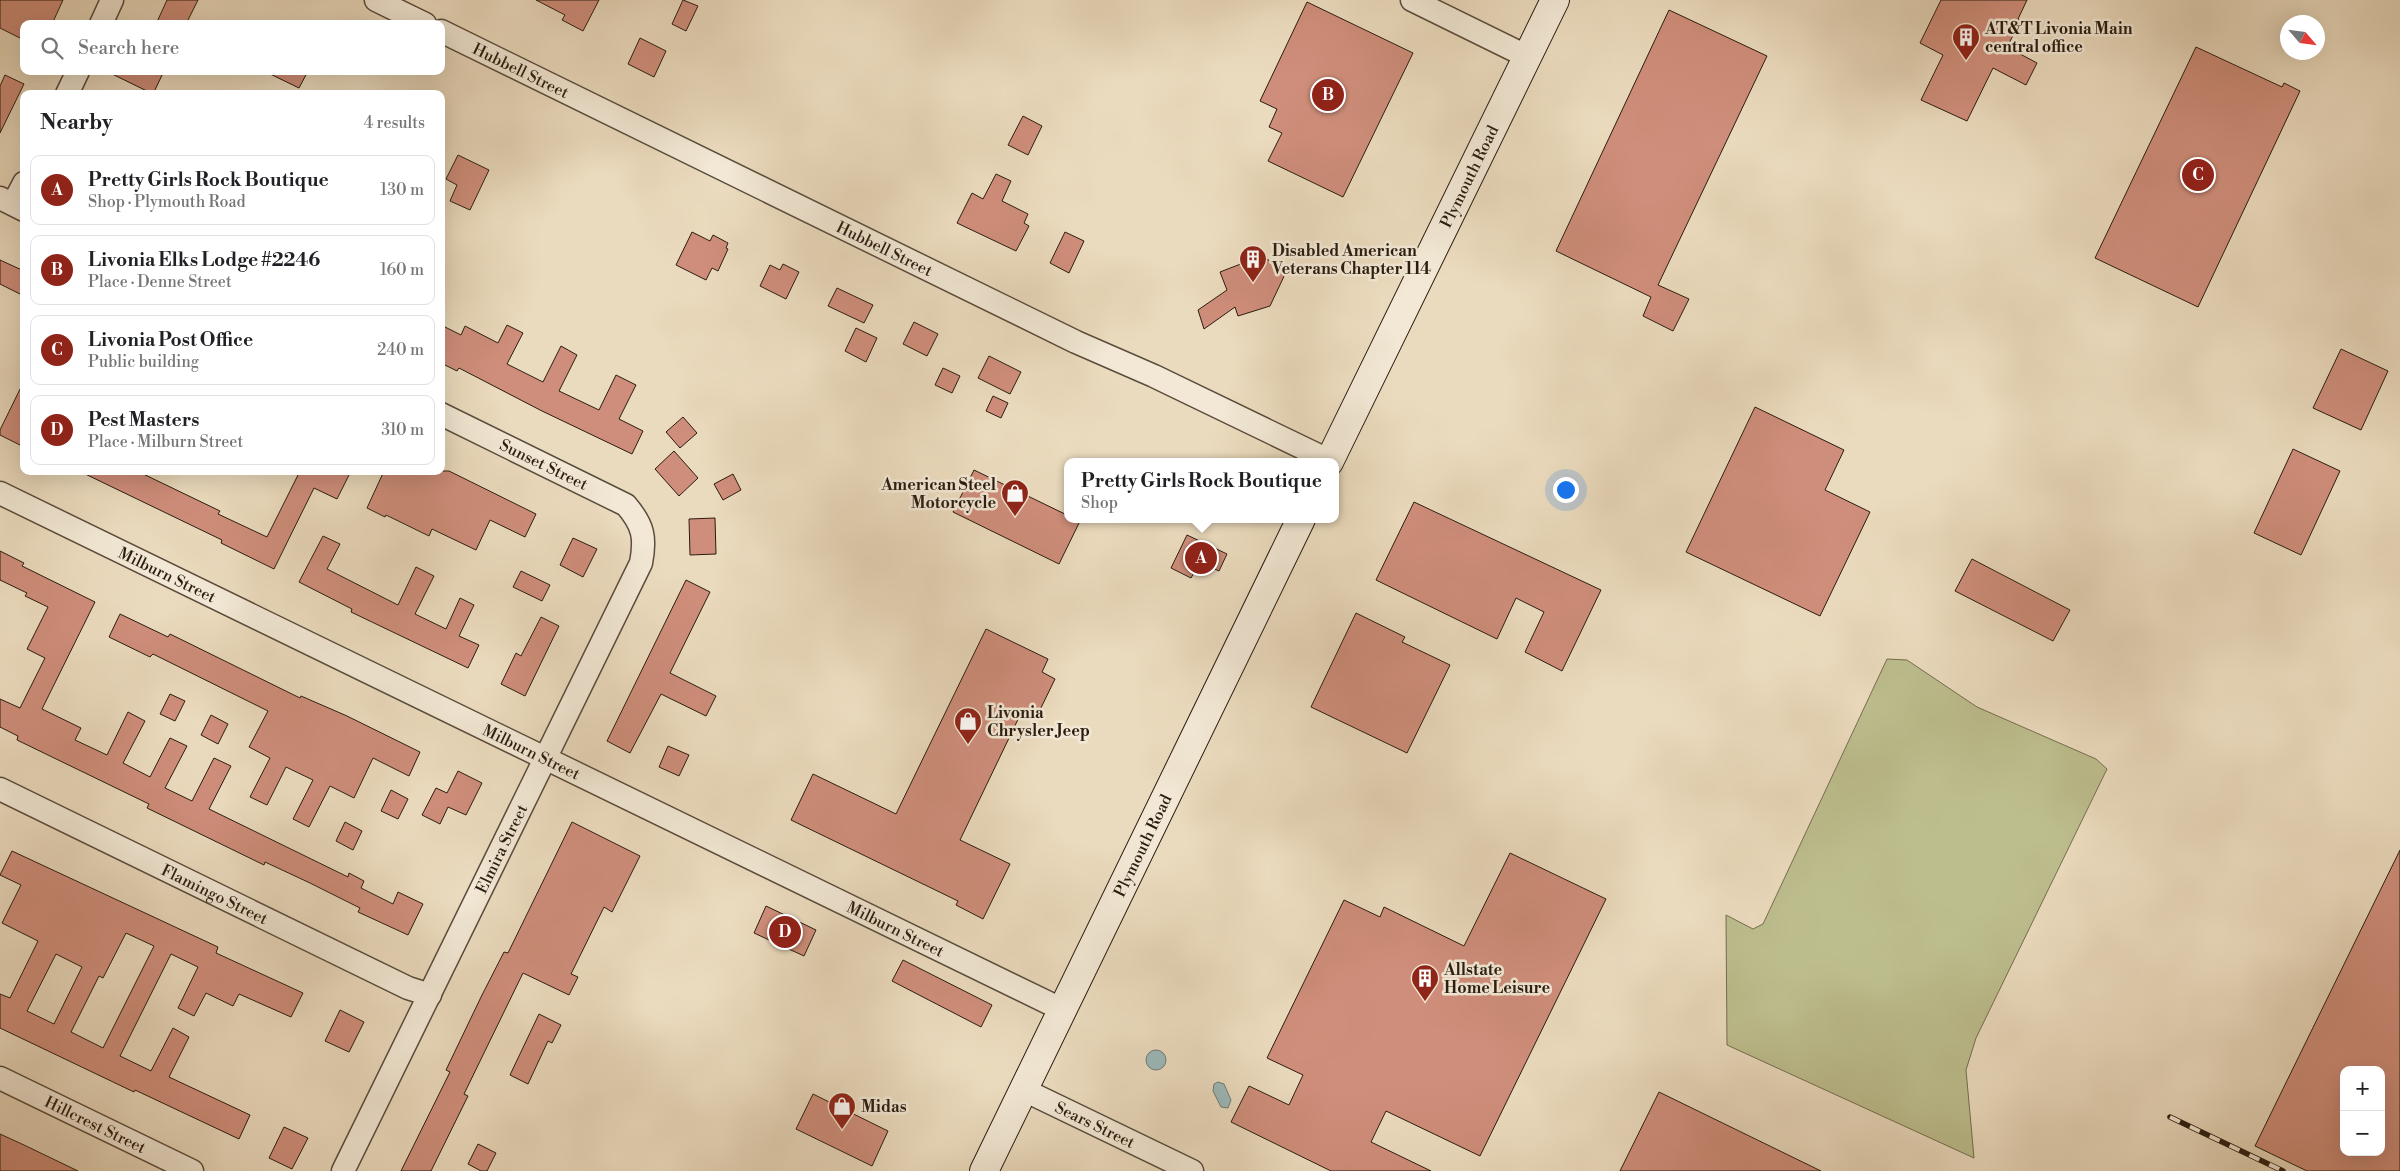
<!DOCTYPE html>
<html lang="en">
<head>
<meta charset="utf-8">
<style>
  :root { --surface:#fff; --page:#f6f6f6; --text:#202124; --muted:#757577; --line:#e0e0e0; --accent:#8f2418 }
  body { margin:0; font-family:"Libre Bodoni",serif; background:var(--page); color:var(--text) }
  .controls { position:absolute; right:15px; bottom:15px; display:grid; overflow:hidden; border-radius:10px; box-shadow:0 5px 20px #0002 }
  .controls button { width:45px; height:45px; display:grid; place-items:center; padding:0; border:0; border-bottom:1px solid var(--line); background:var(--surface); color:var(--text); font:25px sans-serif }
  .compass { position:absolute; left:2280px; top:15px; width:45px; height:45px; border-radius:50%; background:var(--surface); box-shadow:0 5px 20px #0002; rotate:118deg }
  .you { position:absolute; left:1565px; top:489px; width:18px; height:18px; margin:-12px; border:4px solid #fff; border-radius:50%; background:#1a73e8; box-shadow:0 0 0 8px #1a73e833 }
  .badge { display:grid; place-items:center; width:32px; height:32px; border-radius:50%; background:var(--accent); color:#fff; font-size:16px; font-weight:700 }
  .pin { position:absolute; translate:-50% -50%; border:2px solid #fff; box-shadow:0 1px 5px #0006 }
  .popup { position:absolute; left:1064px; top:458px; width:275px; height:65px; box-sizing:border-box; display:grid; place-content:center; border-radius:10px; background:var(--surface); filter:drop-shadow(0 1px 4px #0005); font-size:16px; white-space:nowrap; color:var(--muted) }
  .popup b { font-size:19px; color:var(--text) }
  .popup::after { content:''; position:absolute; left:50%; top:100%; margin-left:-10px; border:10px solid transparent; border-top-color:var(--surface) }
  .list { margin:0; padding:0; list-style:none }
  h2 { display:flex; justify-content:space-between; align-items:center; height:65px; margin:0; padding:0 20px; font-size:21px }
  h2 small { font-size:16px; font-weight:400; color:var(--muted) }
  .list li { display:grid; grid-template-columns:32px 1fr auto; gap:15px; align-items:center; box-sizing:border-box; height:70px; margin:0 10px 10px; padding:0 10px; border:1px solid var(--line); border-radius:10px }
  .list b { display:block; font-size:19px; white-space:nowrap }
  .list p { margin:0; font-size:16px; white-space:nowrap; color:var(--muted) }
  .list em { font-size:16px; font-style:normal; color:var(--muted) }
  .icon { flex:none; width:28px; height:28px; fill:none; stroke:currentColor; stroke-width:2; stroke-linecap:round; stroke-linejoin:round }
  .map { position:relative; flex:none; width:2400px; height:1171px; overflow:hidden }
  .search { position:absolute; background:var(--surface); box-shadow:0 5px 20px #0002; left:20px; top:20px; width:425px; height:55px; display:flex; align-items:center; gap:12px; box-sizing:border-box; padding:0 18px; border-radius:10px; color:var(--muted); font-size:19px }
  .panel { position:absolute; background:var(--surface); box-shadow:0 5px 20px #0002; left:20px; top:90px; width:425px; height:385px; border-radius:10px }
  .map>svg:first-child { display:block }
</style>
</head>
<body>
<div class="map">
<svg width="2400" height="1171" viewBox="0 0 2400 1171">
  <rect width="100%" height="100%" fill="#ebdbbe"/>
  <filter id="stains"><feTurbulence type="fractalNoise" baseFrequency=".004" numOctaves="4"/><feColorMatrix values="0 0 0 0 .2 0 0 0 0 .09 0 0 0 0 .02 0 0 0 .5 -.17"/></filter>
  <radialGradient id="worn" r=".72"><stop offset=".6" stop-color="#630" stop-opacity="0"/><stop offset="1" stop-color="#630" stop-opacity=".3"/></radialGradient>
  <path fill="#bdbe8e" stroke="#746d4f" d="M1887,659L1907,660L1977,707L2096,759L2107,769L1976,1038L1966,1070L1974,1158L1727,1045L1726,915L1753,929L1763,924Z"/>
  <g fill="#9cb9bb" stroke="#6e7a77">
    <circle cx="1156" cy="1060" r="10"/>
    <path d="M1218,1082L1224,1084L1231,1100L1228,1108L1221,1107L1213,1091L1214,1084Z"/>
  </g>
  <g fill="#cf8e7b" stroke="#2a1c10" fill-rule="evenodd">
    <path d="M0,0H63L52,24H24V40L0,28Z"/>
    <path d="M167,0H198L186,24H156Z"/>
    <path d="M536,0H599L583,31L562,20L565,15Z"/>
    <path d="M683,0L698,6L686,31L672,24Z"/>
    <path d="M1941,0H2027L2018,19L2021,20L2007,47L2037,63L2026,85L1993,68L1967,121L1921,100L1943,55L1920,43Z"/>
    <path d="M1307,2L1413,53L1343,197L1268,161L1282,133L1269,127L1277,109L1260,101Z"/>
    <path d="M1669,10L1767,56L1658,285L1689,299L1673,331L1643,316L1651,297L1556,251Z"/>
    <path d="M640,38L666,51L654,77L628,64Z"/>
    <path d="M2196,47L2282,87L2284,83L2300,91L2198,307L2095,258Z"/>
    <path d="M106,71H164L153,94Z"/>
    <path d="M264,71H308L299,88Z"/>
    <path d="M5,75L24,84L0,133V86Z"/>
    <path d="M1023,116L1042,126L1028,155L1008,145Z"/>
    <path d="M458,155L489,170L470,210L450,201L457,185L446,179Z"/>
    <path d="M996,174L1011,181L1002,201L1028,214L1024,223L1029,226L1016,251L957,223L972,193L983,199Z"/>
    <path d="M692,232L710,241L713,235L728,243L726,248L728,249L718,271L712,268L706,280L676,265Z"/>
    <path d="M1065,232L1084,241L1069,273L1050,263Z"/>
    <path d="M1248,249L1287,270L1270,306L1238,316L1235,307L1204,329L1198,310L1227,290L1220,272L1251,260Z"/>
    <path d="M0,260L24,271V296L0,284Z"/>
    <path d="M783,264L799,272L786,299L760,286L770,265L780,270Z"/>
    <path d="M837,288L873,305L864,323L828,306Z"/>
    <path d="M914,322L938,334L927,356L903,344Z"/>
    <path d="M441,325L461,335L465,326L498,343L507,325L523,333L507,364L543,382L561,346L577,355L559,391L599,410L616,375L636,385L619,419L643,431L632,454L542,411L459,368L457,371L441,363Z"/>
    <path d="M856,328L877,338L866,362L845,351Z"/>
    <path d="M2341,349L2388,371L2361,430L2313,408Z"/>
    <path d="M989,356L1021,372L1010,394L978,378Z"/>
    <path d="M943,368L960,376L952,393L935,385Z"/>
    <path d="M24,381V447L0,435V430Z"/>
    <path d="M993,396L1008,403L1001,418L986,411Z"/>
    <path d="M1755,407L1844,450L1825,490L1870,512L1820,616L1686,552Z"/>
    <path d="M683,417L697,433L680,448L666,432Z"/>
    <path d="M2293,449L2340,471L2301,555L2254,533Z"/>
    <path d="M674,451L698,478L679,496L655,469Z"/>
    <path d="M974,470L1067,515V519L1080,521L1059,564L953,512Z"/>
    <path d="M79,471H137L220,511L218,514L267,537L300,471H351L337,499L314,488L274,569L221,543L222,540Z"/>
    <path d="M384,471H449L536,514L525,537L490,520L476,550L432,529L429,536L386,515L385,517L367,508Z"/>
    <path d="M733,474L741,490L723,500L714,484Z"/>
    <path d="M1414,502L1601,590L1562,671L1525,652L1544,612L1516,598L1497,639L1376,580Z"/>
    <path d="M715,518L716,554L690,555L689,519Z"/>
    <path d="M1187,535L1227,554L1219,571L1200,562L1191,578L1171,568Z"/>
    <path d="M323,536L340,544L327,569L398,605L416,567L434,576L415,614L446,629L460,598L474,605L459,636L479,645L468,668L351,612L352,609L299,582Z"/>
    <path d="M573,538L597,549L583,577L560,565Z"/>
    <path d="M0,551L24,563L22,566L95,602L42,709L81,728L75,740L107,755L128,712L145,721L123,763L150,777L170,738L187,746L165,788L192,801L214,758L231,766L209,809L348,877L349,873L364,881L361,888L393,904L398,892L423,904L408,935L358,912L360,908L310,883L265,862L264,865L147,808L149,804L17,740L18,736L0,727V699L20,708L45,658L27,649L48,607L25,596L27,593L0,580Z"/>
    <path d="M1972,559L2070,610L2053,641L1955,591Z"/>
    <path d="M521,571L550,585L542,601L513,587Z"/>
    <path d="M686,580L710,592L670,673L716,696L706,716L661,694L630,753L607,741Z"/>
    <path d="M1356,613L1405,637L1402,642L1450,665L1407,753L1311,707Z"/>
    <path d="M120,614L168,637L170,634L300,698L301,696L347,716L420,752L409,776L373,758L354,798L330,786L309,827L293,819L313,780L286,767L267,805L250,797L270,758L249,747L268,711L153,654L150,657L109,637Z"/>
    <path d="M541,617L559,626L525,696L501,684L516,653L521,656Z"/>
    <path d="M986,629L1048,659L1042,672L1055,679L1037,716L1023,709L960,840L1010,864L983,919L956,905L958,901L791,820L813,774L896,814Z"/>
    <path d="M170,694L185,701L175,721L160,714Z"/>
    <path d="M211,715L228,724L218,744L201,735Z"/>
    <path d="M668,746L689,755L679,776L659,767Z"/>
    <path d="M458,771L482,783L466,815L448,807L440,824L422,815L436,788L447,793Z"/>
    <path d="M391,790L408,799L398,819L381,811Z"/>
    <path d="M345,822L362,831L353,850L336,841Z"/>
    <path d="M572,822L640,856L612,912L604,907L571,974L578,977L569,995L523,973L464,1094L468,1096L431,1171H401L450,1072L446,1070L482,995L504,952L508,953Z"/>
    <path d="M2400,850V1171H2307L2255,1146ZM2344,1070H2381V1152H2344Z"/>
    <path d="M12,851L218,947L216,953L303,993L291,1017L239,994L233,1006L206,993L194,1016L178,1008L198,967L171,954L120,1056L151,1071L173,1028L189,1037L169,1077L250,1115L239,1139L135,1090L134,1092L0,1028V994L10,998L38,941L2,923L21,885L0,875ZM126,933L154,946L103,1048L71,1032L99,976L103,978ZM56,954L82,967L54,1024L27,1011Z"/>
    <path d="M1510,853L1606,899L1480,1156L1386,1111L1371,1142L1431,1171H1331L1231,1122L1249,1086L1289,1105L1303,1075L1267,1058L1344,900L1380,917L1384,907L1464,946Z"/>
    <path d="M766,906L816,930L804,956L754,933Z"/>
    <path d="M903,960L992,1005L981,1027L892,981Z"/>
    <path d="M340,1010L364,1022L349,1052L325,1041Z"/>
    <path d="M539,1014L561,1025L552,1043L548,1041L528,1084L510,1075Z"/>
    <path d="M1659,1092L1821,1171H1620Z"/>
    <path d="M813,1094L888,1131L872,1166L796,1129Z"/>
    <path d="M284,1127L308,1138L292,1169L269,1158Z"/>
    <path d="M0,1134L24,1145L78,1171H0Z"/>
    <path d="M478,1144L496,1153L487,1171H481L468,1164Z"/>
  </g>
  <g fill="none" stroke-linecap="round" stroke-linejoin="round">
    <g stroke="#5a4c3c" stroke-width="25">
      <g id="minor">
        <path d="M376,0L425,24"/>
        <path d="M1412,0L1528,57"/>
        <path d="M101,24L112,0"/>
        <path id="s1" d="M441,31L1076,342L1154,376L1330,461"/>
        <path d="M67,94L78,71"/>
        <path d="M0,198L24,210"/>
        <path d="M13,204L24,183"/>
        <path id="s2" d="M0,493L1063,1010"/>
        <path id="s3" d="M0,789L408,988L430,995"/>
        <path id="s4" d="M0,1078L192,1171"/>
        <path id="s5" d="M1024,1090L1192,1171"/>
        <path id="s6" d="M343,1171L641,563C646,537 643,525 626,505L441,414"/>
      </g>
    </g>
    <g stroke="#2a1c10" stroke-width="30">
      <g id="secondary">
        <path id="s7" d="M1329,462L1555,0"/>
        <path id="s8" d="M984,1171L1301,519"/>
      </g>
    </g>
    <use href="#minor" stroke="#f2e8d5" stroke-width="22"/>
    <use href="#secondary" stroke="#f2e8d5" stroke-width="28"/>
    <g stroke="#2a1c10" stroke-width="5.5">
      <path id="rail" d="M2170,1117L2283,1171"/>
    </g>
    <use href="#rail" stroke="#f2e8d5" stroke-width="4" stroke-dasharray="11" stroke-linecap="butt"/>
  </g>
  <defs>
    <g id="building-pin" transform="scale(1.4375)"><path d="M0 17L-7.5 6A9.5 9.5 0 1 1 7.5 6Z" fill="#8f2418" stroke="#f2e8d5"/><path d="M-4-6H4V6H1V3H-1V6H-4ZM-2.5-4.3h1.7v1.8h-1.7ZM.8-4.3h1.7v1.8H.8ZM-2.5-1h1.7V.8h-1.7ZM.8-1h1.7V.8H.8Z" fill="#fff"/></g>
    <g id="shop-pin" transform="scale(1.4375)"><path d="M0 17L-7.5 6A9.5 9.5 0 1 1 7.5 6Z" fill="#8f2418" stroke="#f2e8d5"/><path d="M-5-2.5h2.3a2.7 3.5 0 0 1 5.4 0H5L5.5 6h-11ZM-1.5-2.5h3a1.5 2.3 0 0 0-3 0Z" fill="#fff"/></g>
  </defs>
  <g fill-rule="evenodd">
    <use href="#building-pin" x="1966" y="37"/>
    <use href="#building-pin" x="1253" y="259"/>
    <use href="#shop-pin" x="1015" y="493"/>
    <use href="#shop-pin" x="968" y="721"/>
    <use href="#building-pin" x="1425" y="978"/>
    <use href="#shop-pin" x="842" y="1106"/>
  </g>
  <g text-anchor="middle" stroke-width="5" stroke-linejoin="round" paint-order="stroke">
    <g font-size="16" font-weight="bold" fill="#2a1c10" stroke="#f2e8d5" text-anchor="start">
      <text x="1985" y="34">AT&amp;T Livonia Main<tspan x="1985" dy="18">central office</tspan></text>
      <text x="1272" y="256">Disabled American<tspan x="1272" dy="18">Veterans Chapter 114</tspan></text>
      <text x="996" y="490" text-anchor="end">American Steel<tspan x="996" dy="18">Motorcycle</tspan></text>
      <text x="987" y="718">Livonia<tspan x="987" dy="18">Chrysler Jeep</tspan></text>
      <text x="1444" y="975">Allstate<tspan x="1444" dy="18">Home Leisure</tspan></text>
      <text x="861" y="1112">Midas</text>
    </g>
    <g font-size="16" fill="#2a1c10" stroke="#f2e8d5">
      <text dy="6" stroke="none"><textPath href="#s1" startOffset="89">Hubbell Street</textPath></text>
      <text dy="6" stroke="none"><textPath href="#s7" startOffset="318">Plymouth Road</textPath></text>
      <text dy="6" stroke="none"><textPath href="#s1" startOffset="494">Hubbell Street</textPath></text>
      <text transform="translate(544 464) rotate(26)" y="6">Sunset Street</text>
      <text dy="6" stroke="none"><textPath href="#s2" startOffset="186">Milburn Street</textPath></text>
      <text dy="6" stroke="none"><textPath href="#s2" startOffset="591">Milburn Street</textPath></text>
      <text dy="6" stroke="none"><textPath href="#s8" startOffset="362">Plymouth Road</textPath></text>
      <text dy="6" stroke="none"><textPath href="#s6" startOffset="359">Elmira Street</textPath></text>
      <text dy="6" stroke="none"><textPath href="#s3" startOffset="239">Flamingo Street</textPath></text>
      <text dy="6" stroke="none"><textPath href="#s2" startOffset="996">Milburn Street</textPath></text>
      <text dy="6" stroke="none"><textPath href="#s5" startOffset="79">Sears Street</textPath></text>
      <text dy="6" stroke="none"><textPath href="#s4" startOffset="106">Hillcrest Street</textPath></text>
    </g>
  </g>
  <rect width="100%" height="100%" filter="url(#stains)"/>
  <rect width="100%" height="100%" fill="url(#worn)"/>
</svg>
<div class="controls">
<button>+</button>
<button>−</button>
</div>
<svg class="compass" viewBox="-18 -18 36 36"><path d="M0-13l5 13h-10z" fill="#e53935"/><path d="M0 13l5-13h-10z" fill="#757577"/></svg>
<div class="you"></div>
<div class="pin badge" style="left:1201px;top:558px">A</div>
<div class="popup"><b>Pretty Girls Rock Boutique</b>Shop</div>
<div class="pin badge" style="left:1328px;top:95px">B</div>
<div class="pin badge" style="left:2198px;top:175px">C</div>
<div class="pin badge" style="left:785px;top:932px">D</div>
<div class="search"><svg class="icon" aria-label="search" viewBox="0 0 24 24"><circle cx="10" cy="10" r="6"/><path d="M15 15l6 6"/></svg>Search here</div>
<section class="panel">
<h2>Nearby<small>4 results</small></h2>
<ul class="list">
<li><span class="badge">A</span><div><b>Pretty Girls Rock Boutique</b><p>Shop · Plymouth Road</p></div><em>130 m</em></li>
<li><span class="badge">B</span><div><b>Livonia Elks Lodge #2246</b><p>Place · Denne Street</p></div><em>160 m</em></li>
<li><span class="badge">C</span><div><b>Livonia Post Office</b><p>Public building</p></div><em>240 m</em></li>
<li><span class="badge">D</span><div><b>Pest Masters</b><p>Place · Milburn Street</p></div><em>310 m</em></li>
</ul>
</section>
</div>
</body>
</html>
